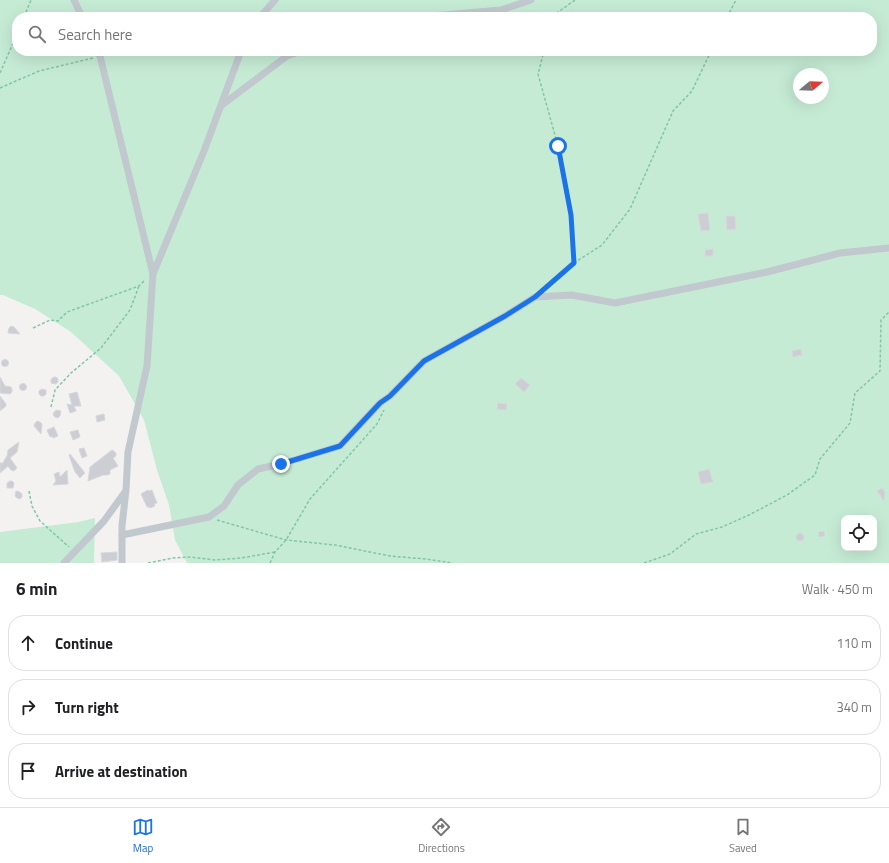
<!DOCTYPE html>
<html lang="en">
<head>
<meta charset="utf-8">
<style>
  :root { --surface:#fff; --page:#f6f6f6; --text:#202124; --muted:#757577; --line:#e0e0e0; --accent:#1a73e8 }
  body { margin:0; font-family:"Titillium Web",sans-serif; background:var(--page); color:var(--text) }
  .controls { position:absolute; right:12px; bottom:12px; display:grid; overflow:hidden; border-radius:8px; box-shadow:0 4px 16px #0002 }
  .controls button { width:36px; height:36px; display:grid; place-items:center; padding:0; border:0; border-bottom:1px solid var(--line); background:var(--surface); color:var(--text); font:20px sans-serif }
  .compass { position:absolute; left:793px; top:68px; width:36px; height:36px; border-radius:50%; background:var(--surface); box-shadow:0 4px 16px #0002; rotate:71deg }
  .stop { position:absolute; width:12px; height:12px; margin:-9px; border:3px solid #1a73e8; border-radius:50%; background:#fff }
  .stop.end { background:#1a73e8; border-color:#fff; box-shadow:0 1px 4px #0008 }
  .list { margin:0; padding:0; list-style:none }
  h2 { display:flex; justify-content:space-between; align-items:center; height:52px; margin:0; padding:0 16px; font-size:17px }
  h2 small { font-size:13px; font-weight:400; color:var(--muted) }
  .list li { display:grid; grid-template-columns:26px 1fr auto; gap:12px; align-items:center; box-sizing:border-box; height:56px; margin:0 8px 8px; padding:0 8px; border:1px solid var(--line); border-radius:16px }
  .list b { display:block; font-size:15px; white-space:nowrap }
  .list em { font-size:13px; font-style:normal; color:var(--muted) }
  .icon { flex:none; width:22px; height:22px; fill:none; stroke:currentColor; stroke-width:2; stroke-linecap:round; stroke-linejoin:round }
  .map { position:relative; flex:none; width:889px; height:563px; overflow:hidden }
  .search { position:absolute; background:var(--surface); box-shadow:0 4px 16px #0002; left:12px; right:12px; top:12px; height:44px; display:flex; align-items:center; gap:10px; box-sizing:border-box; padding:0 14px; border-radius:16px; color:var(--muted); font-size:15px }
  .sheet { height:244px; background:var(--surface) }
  nav { display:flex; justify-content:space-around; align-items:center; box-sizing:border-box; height:56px; border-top:1px solid var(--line); background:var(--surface); font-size:11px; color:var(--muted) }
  nav a { display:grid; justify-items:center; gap:2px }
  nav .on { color:var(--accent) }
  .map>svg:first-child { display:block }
</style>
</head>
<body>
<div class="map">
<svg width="889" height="563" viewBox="0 0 889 563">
  <rect width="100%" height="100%" fill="#f3f2f1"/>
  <g fill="#c6ebd5" fill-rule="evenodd">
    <path d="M0,0H889V563H187L175,540L169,505L157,470L144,420L119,376L71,332L35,309L3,295H0ZM17,17H872V51H17ZM799,74H823V98H799ZM844,518H874V548H844Z"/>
    <path d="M95,518L94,563H0V532L78,522Z"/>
  </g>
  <g fill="#ccced3" stroke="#d6d8dc">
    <path d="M708,213L710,230L701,231L698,214Z"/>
    <path d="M726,216H735L736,229L727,230Z"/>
    <path d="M713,249V256H705V250Z"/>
    <path d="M11,326L14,327L20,334L8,333L9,328Z"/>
    <path d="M801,349L802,355L793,357L792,351Z"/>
    <circle cx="5" cy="363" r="3.5"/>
    <path d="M0,377L5,386L11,387L12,389V392L10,394L0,393Z"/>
    <path d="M54,377H56L58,379V382L56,384L51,383V379Z"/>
    <path d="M521,378L530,385L524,392L515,384Z"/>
    <circle cx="23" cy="387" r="3.5"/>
    <path d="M42,389L46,390V394L44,396H41L39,394V391Z"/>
    <path d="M77,392L81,406H74L76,411L70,413L67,404L72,405L69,394Z"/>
    <path d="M0,396L6,404V406L0,411Z"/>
    <path d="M498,403L507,404L506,410L497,409Z"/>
    <path d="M56,410L61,411L60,416L58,418L55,417L53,415L54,412Z"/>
    <path d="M104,414L105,420L97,422L96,416Z"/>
    <path d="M37,421L40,422L42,424L41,434L34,426L35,423Z"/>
    <path d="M54,427L58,436L53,438L52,436L50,437L47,430Z"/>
    <path d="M78,430L80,437L73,440L70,432Z"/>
    <path d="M19,442L17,452L10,458L17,468L14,471L11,470L8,466L0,473V463H3L5,459L7,456L8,450Z"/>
    <path d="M84,448L87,456L82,458L79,449Z"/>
    <path d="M112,450L114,451L116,453V456L113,458L118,466L110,470V474L107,475H103L88,481L90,467Z"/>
    <path d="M70,454L85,473L80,478L75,472L69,455Z"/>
    <path d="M709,469L713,482L701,484L698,472Z"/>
    <path d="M67,470L68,484L53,485L56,481L54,474L59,472L60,477Z"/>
    <path d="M10,481H12L14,483L13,488H7V483Z"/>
    <path d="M882,488L885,492L884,501L877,491Z"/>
    <path d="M148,490L149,491L152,490L157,503L154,504L155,506L150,508L149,507H147L141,494Z"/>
    <path d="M16,491L20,492L22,494V497L20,499L17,498L15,496Z"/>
    <path d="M824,531L825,536L819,537L818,532Z"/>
    <circle cx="800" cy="537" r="4"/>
    <path d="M117,552V560L102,562L101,553Z"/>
  </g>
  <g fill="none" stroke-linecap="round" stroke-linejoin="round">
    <g stroke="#81c6a6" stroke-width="1.5" stroke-dasharray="3 2" stroke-linecap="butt">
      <path d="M24,17L31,0"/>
      <path d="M553,17L554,15L575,0"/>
      <path d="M727,17L736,0"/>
      <path d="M107,55L131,51"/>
      <path d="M0,73L17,34"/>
      <path d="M0,88L39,71L93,58"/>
      <path d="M574,263L602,245L630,209L673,111L692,91L711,51"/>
      <path d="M544,289L574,263L571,215L558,146L538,74L544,51"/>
      <path d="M33,328L50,320L58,321L67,312L139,286L145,280"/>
      <path d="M51,407L55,390L71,373L101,348L130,310L139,286"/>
      <path d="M29,491L32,506L40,521L69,547"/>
      <path d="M217,520L286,540L335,545L390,556L426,559L453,563"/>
      <path d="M148,563L173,558L190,557L215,560L241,558L275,552"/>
      <path d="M270,563L275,552L286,540L310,499L377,424L384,410"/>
      <path d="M644,563L670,554L696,534L722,527L749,515L787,495L815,475L820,459L850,423L855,393L880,371L881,320L889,312"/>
    </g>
    <g stroke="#c1c8ce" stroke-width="7">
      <path d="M74,0L82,17"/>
      <path d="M260,17L275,0"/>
      <path d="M420,17L501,10L531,0"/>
      <path d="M97,51L100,56L153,274L147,366L128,452L126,490L122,526V563"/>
      <path d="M222,105L287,56L301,51"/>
      <path d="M153,274L204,151L241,51"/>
      <path d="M122,535L209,517L224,506L238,485L258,469L281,464L340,446L380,403L390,396L424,361L505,316L535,297L572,295L615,303L767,272L840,253L889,248"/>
      <path d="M64,563L104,521L125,492"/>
    </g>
  </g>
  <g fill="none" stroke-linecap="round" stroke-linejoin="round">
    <path stroke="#1a73e8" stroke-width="5" d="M281,464L340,446L380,403L390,396L424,361L505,316L535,297L574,263L571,215L558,146"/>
  </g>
</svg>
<div class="controls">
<button><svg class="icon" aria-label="locate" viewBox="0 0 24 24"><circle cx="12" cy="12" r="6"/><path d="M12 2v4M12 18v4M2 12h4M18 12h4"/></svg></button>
</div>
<svg class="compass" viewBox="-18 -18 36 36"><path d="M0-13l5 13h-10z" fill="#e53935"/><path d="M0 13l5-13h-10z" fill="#757577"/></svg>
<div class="stop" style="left:558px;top:146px"></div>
<div class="stop end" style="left:281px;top:464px"></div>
<div class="search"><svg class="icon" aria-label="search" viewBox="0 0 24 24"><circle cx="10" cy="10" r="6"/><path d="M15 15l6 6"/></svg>Search here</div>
</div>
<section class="sheet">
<h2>6 min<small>Walk · 450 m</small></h2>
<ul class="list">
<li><svg class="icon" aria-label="ahead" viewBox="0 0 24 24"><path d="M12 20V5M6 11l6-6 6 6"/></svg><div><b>Continue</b></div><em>110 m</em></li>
<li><svg class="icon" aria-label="right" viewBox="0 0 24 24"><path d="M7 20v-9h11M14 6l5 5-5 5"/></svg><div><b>Turn right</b></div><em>340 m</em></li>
<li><svg class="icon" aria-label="arrive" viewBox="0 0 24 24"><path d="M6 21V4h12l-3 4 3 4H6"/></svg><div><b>Arrive at destination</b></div></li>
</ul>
</section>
<nav>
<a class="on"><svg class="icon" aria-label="map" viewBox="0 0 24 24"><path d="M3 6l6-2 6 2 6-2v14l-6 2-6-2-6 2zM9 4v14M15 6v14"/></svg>Map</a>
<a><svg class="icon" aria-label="directions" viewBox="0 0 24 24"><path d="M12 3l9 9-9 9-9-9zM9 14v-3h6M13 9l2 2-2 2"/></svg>Directions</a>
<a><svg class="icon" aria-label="saved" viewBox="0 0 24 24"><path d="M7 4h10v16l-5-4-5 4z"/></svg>Saved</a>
</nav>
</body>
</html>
